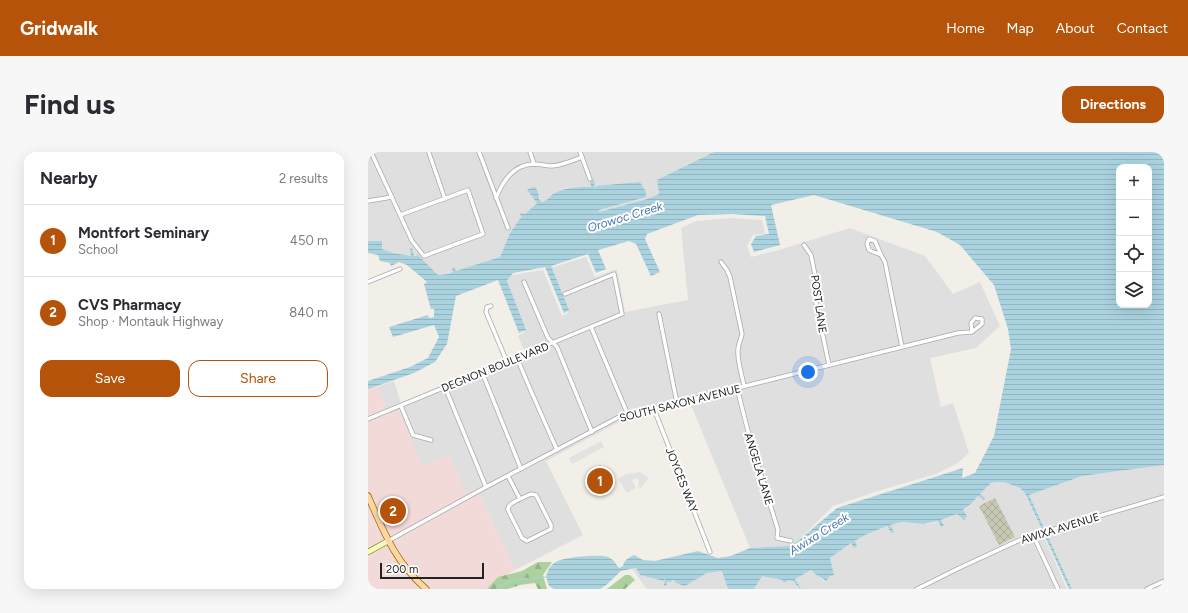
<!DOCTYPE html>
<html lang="en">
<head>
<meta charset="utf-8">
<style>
  :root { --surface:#fff; --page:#f7f7f7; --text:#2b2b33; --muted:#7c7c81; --line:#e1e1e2; --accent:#b45309 }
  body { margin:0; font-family:Figtree,sans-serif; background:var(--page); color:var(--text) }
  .controls { position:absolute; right:12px; top:12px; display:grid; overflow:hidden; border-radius:8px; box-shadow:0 4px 16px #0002 }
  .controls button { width:36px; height:36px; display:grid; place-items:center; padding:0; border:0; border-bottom:1px solid var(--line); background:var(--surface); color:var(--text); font:20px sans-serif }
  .scale { position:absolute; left:12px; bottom:10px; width:104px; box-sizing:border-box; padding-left:4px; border:2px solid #222; border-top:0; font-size:11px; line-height:14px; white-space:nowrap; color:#222; -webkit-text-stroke:3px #fff; paint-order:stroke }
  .you { position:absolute; left:440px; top:220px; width:14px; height:14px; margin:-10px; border:3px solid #fff; border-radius:50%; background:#1a73e8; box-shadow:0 0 0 6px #1a73e833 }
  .badge { display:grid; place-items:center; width:26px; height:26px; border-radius:50%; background:var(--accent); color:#fff; font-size:13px; font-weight:700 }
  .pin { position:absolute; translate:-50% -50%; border:2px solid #fff; box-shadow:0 1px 4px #0006 }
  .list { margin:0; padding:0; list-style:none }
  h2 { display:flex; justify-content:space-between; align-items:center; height:52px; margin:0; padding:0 16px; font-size:17px }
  h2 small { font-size:13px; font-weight:400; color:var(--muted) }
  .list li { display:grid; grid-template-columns:26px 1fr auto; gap:12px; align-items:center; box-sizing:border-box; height:72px; padding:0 16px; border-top:1px solid var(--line) }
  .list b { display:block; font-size:15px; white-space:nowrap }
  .list p { margin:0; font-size:13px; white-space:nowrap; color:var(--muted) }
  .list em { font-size:13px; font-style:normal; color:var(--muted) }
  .actions { display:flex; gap:8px; padding:12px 16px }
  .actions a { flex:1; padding:9px 0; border:1px solid var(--accent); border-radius:12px; text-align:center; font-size:14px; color:var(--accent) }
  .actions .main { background:var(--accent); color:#fff }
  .icon { flex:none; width:22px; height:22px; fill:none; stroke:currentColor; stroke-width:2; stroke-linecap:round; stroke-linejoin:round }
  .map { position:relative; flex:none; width:796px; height:437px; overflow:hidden; border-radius:12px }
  header { display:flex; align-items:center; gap:24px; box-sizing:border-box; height:56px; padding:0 20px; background:var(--accent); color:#fff }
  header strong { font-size:19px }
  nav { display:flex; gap:22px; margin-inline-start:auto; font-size:14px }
  .intro { display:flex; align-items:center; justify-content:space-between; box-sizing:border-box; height:96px; padding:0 24px }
  h1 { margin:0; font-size:28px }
  .button { padding:10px 18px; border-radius:12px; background:var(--accent); color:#fff; font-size:14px; font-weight:700 }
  main { display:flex; gap:24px; padding:0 24px }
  aside { flex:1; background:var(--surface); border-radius:12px; box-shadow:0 4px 16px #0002 }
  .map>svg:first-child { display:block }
</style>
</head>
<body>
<header>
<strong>Gridwalk</strong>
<nav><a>Home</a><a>Map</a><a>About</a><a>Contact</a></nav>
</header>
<div class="intro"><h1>Find us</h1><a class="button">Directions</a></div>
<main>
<aside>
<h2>Nearby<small>2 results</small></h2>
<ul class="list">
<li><span class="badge">1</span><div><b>Montfort Seminary</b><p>School</p></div><em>450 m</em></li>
<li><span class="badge">2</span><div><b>CVS Pharmacy</b><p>Shop · Montauk Highway</p></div><em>840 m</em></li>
</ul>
<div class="actions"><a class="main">Save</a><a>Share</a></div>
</aside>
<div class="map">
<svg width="796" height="437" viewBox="0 0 796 437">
  <defs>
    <pattern id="construction-cross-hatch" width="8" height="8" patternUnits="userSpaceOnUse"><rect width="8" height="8" fill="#c7c7b4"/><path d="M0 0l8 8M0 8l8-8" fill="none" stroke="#abab9a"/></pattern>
    <pattern id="forest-firs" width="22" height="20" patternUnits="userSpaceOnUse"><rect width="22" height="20" fill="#add19e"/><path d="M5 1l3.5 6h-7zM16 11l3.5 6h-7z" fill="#95b388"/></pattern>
    <pattern id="water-rules" width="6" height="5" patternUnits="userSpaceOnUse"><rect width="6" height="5" fill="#aad3df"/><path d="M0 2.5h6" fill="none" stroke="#92b5bf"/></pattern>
  </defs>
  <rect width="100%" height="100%" fill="#f2efe9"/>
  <g fill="#e0dfdf">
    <path d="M0,0H346L289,28L291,42L279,47L231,60L228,35V38H227L223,29V35L198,36L185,42L177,50L172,49L171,42L163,36L160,38L169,51L157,62L153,61L155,64L142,81L132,105L88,120L86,115V120L80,122L70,123L50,103L49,105L46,104L42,96L44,104L25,101L14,97V89H0Z"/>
    <path d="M362,66L394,68L397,82L385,83L379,94L383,105L411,98L482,76L557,104L585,142L612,130L632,174L608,196L562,206L573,255L585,251L601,301L590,311L568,322L513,338L465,354L430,389L420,394L382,396L323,253L251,270L178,309L215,383L147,418L108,336L98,341L54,315L31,258L20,263L11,234L26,229L33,251L157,200L150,184L157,180L138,132L144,123L175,118L194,164L200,161L182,116L218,105L227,125L249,117L257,160L320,148L313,76L328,69Z"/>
    <path d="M796,313V437H704L661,343L714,324Z"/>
    <path d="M628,330H636L652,336L657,341L699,437H433L427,427L443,418L456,429L462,424L466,423L462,406L483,391L489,394L487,389L497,383L519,374L522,381V373L534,370L555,372L565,371L582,365L595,359L604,351L610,344L623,331Z"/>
    <path d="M268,416L272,423L296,429L293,423L298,424L299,434L300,428L307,429L317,434L339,421L355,419L360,437H279L264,417Z"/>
    <path d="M393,423L419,428L425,429L432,437H386Z"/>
  </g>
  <path fill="#f2dad9" d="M11,234L20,263L31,258L54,314L82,303L98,341L108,336L147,418L127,429L122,437H0V237Z"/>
  <path fill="url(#construction-cross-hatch)" d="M627,346L647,385L631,393L611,354Z"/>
  <g fill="url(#forest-firs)">
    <path d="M170,410H184L175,423L179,437H170L167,431L152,433L140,437H119L130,425L154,419Z"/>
    <path d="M257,423H262L267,428L257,437H239Z"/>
  </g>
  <g fill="#e2e2e2">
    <path d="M233,289L236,295L204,312L201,306Z"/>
    <path d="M272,320L281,326L273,336L270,335L271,329L269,326L264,328L268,336L259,341L250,327L258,322Z"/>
  </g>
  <path fill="url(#water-rules)" fill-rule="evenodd" d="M346,0H796V313L714,324L661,343L704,437H701L657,341L652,336L636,330H628L623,331L612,342L617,346L616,348L610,344L604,351L595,358L599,364L596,368L589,362L573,368L576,374L573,375L570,369L555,372L534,370L522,373L526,380L523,381L519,374L497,383L487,389L489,394L486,396L483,391L462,406L466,423L462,424L458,429L447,422L443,418L427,427L433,437H432L425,429L419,428V430H415V428L394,424L386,437H360L354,419L339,421L317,434L308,431L307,429L304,428L303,430H300V428L298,434L296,433L298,424L296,429L272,423L268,416L253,419L238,433L232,437H186L181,434L178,425C180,418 182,413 188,410C195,405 232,402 240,405C245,407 248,412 251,416L255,414C256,408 260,406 266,403L275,408L287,409L330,399L350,406L363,404L382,396L420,394L430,389L469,356L595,316L594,326L607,321L626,284L643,197L640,177L626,133L592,93L569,80L446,43L403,53L412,93L386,100L383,92L388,84L401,82L397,64L364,62L330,63L279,82L277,87L292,120L283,124L268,92L261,89L230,98L238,117L228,121L220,102L183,114L201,158L196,161L177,115L145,121L139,129L158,178L151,181L130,128L88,144L79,192L67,210L46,221L0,237V229L42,215L60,206L71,185L66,173L25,185L21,175L60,163L61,166L66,165V157H63L56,132L59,130L39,113L31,110L23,114L22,111L12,109L10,103L0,101V89H14V97L25,101L43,104L42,96H44L46,104H49V102L70,123L80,122L85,120L84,116L86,115L88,119L132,105L142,81L154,64L152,63L153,61L157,62L168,52L169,51L159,38L163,36L167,35C170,39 171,42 171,47L174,50C180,49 182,43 187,41C198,35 211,35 223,35L222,28H226L227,38L228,34L272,30L278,40V45L231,58V60L279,47L291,42L289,28ZM751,15H781V153H751Z"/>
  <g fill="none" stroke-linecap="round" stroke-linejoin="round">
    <path stroke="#aad3df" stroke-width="1" d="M128,437C137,426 165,426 179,425"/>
    <g stroke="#a9a9a9" stroke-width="5">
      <g id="street">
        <path d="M3,0L44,89L56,104L115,82L100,38L32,63"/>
        <path d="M111,0L140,76"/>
        <path d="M162,0L166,12"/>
        <path d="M212,0L222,27"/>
        <path d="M61,1L77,47"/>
        <path d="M128,46C135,29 145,13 165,12C172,12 178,14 184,14C195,13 204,9 214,5"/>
        <path d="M0,49L24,45"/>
        <path d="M436,93L443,103L450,138L448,151L461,213"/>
        <path d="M513,103L501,98L499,92L501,87L507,89L513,103L517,110L534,195"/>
        <path d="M353,110L359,118L362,125L374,182C373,187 370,193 370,198C369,209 374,223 376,234"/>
        <path d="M0,130L32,117"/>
        <path d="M156,130L180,186L189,195L224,280"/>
        <path d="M123,154L119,155L118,160L139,210"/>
        <path d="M291,162L309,251"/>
        <path d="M223,175L260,263"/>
        <path d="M149,206L163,239L189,298"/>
        <path d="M114,220L153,317"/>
        <path d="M77,235L118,335"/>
        <path d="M369,236L383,291L410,378L409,386L423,389"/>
        <path d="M33,254L45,283L63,288"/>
        <path d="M286,257L342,400"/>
        <path d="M0,267L254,162L246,122L197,142"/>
        <path d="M140,324L152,347C147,350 139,352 140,358L154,386L159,389L183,377V373L168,343L163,342L152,347"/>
        <path d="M665,383L690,437"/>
        <path d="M20,389L118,335L249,266L590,181L604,180L614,172V167L607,166L603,171L604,180"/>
        <path d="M549,437L589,417L656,386L796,345"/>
        <path d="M779,437L796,429"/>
      </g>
    </g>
    <g stroke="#707d05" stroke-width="6">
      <path id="secondary" d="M0,400L20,389"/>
    </g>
    <g stroke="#a06b00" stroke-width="7">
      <path id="primary" d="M0,344C16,380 27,410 58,437"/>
    </g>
    <use href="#street" stroke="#fff" stroke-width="3.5"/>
    <use href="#secondary" stroke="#f7fabf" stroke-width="5"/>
    <use href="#primary" stroke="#fcd6a4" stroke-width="5.5"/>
  </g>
  <g text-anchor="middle" stroke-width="4" stroke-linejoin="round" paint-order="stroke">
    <g font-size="11" fill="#222" stroke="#fff">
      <text transform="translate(451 152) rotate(82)" y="4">POST LANE</text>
      <text transform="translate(127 215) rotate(-22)" y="4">DEGNON BOULEVARD</text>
      <text transform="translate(312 251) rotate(-14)" y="4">SOUTH SAXON AVENUE</text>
      <text transform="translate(391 317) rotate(73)" y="4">ANGELA LANE</text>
      <text transform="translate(314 328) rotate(68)" y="4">JOYCES WAY</text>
      <text transform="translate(692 376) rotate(-17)" y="4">AWIXA AVENUE</text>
    </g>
    <g font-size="12" font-style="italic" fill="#4a7aab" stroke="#fff">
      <text transform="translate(257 65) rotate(-17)" y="4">Orowoc Creek</text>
      <text transform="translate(451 382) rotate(-32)" y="4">Awixa Creek</text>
    </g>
  </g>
</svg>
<div class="controls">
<button>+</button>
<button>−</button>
<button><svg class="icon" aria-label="locate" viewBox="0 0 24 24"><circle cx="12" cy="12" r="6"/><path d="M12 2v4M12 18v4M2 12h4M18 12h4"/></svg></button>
<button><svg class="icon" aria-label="layers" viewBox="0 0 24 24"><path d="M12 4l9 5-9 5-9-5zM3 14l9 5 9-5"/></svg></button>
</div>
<div class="scale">200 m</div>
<div class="you"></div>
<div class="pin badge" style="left:232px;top:329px">1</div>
<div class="pin badge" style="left:25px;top:359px">2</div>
</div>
</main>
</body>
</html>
